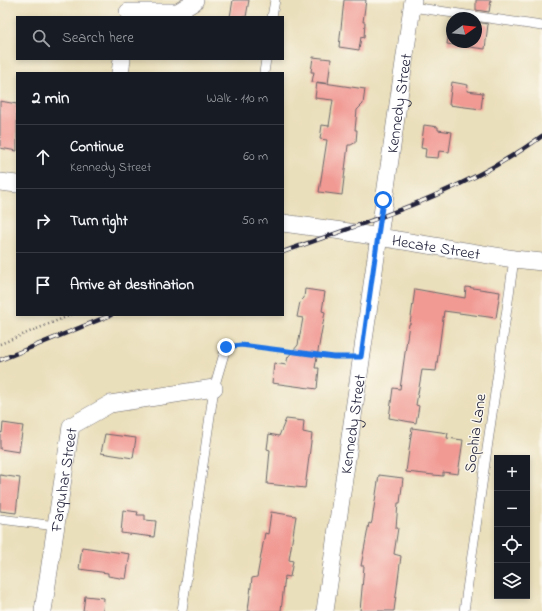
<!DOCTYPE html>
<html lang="en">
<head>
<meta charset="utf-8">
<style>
  :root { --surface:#171b24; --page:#242831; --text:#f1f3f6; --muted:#9ea1a6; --line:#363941 }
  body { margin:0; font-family:"Indie Flower",sans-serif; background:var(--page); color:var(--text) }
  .controls { position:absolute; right:12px; bottom:12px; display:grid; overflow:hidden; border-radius:0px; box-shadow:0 2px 6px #0003 }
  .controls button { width:36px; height:36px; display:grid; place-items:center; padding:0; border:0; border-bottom:1px solid var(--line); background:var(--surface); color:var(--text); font:20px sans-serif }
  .compass { position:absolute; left:446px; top:12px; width:36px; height:36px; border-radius:50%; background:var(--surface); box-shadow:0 2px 6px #0003; rotate:75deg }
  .stop { position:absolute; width:12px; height:12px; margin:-9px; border:3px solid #1a73e8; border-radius:50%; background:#fff }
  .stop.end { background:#1a73e8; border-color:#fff; box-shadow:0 1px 4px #0008 }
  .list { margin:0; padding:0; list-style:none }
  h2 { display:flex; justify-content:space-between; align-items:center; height:52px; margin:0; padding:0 16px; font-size:17px }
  h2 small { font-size:13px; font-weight:400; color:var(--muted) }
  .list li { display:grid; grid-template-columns:26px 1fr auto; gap:12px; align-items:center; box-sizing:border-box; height:64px; padding:0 16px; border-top:1px solid var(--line) }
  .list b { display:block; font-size:15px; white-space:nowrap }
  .list p { margin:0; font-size:13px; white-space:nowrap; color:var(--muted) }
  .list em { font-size:13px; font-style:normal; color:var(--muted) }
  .icon { flex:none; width:22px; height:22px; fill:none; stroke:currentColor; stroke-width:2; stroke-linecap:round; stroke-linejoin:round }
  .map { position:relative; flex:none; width:542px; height:611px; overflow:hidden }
  .search { position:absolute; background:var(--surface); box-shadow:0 2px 6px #0003; left:16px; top:16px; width:268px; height:44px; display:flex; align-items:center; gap:10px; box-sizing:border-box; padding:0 14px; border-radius:0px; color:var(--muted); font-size:15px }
  .panel { position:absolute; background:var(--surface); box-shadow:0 2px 6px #0003; left:16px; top:72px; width:268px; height:244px; border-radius:0px }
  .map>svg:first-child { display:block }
</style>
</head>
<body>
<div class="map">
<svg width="542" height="611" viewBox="0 0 542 611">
  <rect width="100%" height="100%" fill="#fbf7ec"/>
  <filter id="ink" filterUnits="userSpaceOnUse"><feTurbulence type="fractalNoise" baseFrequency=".025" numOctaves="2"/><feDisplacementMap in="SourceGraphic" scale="8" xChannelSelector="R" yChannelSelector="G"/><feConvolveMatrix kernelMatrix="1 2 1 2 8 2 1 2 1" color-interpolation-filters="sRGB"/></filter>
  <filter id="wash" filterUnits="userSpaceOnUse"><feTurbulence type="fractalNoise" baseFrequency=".012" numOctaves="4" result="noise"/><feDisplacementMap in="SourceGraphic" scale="16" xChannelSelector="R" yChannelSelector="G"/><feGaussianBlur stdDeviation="0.9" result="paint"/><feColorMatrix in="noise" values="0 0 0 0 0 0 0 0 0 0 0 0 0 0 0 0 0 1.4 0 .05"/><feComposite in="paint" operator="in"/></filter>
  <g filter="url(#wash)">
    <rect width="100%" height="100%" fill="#eadfbb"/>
    <g id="blocks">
      <g fill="#f19993">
        <path d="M233,0H249L246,17H230Z"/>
        <path d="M344,0H366L363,22H365L364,38L361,37L359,50L339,47Z"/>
        <path d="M476,0H491L489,12L476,10Z"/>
        <path d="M476,22L488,24L485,49L447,44L449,29L452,30V42H476Z"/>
        <path d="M313,57L331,59L328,84L312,82L314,72H311Z"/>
        <path d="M317,82L365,89L363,104L357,110L355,130H357L356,142L351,145H348L342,195L319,192L327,140L320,139L322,125L329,126L333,100L315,98Z"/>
        <path d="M452,82L468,85L467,91L483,93L481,109L449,105Z"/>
        <path d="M0,101L17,104V151L0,148Z"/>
        <path d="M424,125L438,127V130L452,132L449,152L439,151L438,158L425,157L426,149L421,148Z"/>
        <path d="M466,287L500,292L496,318L444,311L436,371L422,370L416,405L419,406L416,423L389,418L393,388L400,389L409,324H410L415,289L465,298Z"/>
        <path d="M305,289L325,292L322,311L325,312L315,368H319L317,389L272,383L274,363L286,365L288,357L298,345L303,318L297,317L300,302L304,298Z"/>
        <path d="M286,419L304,421L303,432L312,434L305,488L267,484L270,450L267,449L269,434L279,436Z"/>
        <path d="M3,423L23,426L19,452L0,449V432L2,433Z"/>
        <path d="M412,428L448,433L447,438L463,440L458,474L443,472V476L406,472Z"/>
        <path d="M105,434L136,438L133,458L101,453Z"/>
        <path d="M0,475L20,478L16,513L0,511Z"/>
        <path d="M379,475L403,478L400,503H398L396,528H398L394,554L401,556L394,611H360L364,566H361L369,523L371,524L372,521Z"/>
        <path d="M123,510L138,512L137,515H145V520L156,521L154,537L121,533Z"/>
        <path d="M271,512L296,516L289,560L293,561L290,577L285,576L281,611H248L252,578L257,577L265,533L268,534Z"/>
        <path d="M82,547L130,554L126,579L108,576V573L79,569Z"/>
        <path d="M85,596L104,598L103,611H83Z"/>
      </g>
    </g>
  </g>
  <g filter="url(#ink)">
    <use href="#blocks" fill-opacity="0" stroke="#686468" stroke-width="1"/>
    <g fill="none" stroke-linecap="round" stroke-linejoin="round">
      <g stroke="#686468" stroke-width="10">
        <g id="service">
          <path d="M412,7L542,26"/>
          <path d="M272,17L275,0"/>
          <path d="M264,73L266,59"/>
          <path d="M0,519L56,526"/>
          <path d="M182,611L214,388L226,347"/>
          <path d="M464,611L514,259"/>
        </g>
      </g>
      <g stroke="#686468" stroke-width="18">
        <g id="minor">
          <path d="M128,12H178L194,2L195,0"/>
          <path d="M120,73L122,59"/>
          <path d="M0,182L17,184"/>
          <path id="s1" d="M283,223L342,231L514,259L542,262"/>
          <path id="s2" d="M43,611L71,426L110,404L214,388"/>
          <path id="s3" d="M325,611L413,0"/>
        </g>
      </g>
      <g stroke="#686468" stroke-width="2.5" stroke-dasharray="1 3" stroke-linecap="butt">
        <path d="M0,344L71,315"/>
        <path d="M238,345L334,357H346"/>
      </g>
      <use href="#service" stroke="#fff" stroke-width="9"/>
      <use href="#minor" stroke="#fff" stroke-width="17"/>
      <g stroke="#22223b" stroke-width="4.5">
        <g id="rail">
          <path d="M283,252C370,221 467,191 542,136"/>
          <path d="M0,360L111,315"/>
        </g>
      </g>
      <use href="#rail" stroke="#fbf7ec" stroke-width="3" stroke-dasharray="9" stroke-linecap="butt"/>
    </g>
  </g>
  <g fill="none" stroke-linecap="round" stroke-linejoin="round" filter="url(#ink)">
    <path stroke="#1a73e8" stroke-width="5" d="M226,347L241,345L334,357H361L383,200"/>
  </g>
  <g text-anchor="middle" stroke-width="3" stroke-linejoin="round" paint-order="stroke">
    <g font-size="16" fill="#22223b" stroke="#fbf7ec">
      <text dy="6" stroke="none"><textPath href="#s3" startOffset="513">Kennedy Street</textPath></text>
      <text dy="6" stroke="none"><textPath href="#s1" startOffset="155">Hecate Street</textPath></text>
      <text dy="6" stroke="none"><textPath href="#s3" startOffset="189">Kennedy Street</textPath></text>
      <text transform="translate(474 433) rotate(-82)" y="6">Sophia Lane</text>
      <text dy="6" stroke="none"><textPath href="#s2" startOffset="133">Farquhar Street</textPath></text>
    </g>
  </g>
</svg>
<div class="controls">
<button>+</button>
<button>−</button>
<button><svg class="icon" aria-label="locate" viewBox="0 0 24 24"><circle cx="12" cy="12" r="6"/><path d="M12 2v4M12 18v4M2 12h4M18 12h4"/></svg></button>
<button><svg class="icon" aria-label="layers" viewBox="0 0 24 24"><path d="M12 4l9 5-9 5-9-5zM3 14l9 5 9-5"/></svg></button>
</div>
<svg class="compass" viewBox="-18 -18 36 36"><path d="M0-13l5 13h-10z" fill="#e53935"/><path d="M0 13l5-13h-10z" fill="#9ea1a6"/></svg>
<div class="stop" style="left:383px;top:200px"></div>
<div class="stop end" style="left:226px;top:347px"></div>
<div class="search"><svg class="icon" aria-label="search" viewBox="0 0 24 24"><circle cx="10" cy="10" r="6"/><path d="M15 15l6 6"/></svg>Search here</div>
<section class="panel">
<h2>2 min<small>Walk · 110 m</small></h2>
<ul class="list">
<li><svg class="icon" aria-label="ahead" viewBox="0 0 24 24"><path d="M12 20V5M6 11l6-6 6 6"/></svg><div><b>Continue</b><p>Kennedy Street</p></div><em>60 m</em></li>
<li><svg class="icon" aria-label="right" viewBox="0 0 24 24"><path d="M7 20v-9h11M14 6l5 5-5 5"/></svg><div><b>Turn right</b></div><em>50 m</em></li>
<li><svg class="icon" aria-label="arrive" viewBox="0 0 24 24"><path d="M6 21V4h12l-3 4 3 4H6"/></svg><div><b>Arrive at destination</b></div></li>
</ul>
</section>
</div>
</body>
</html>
